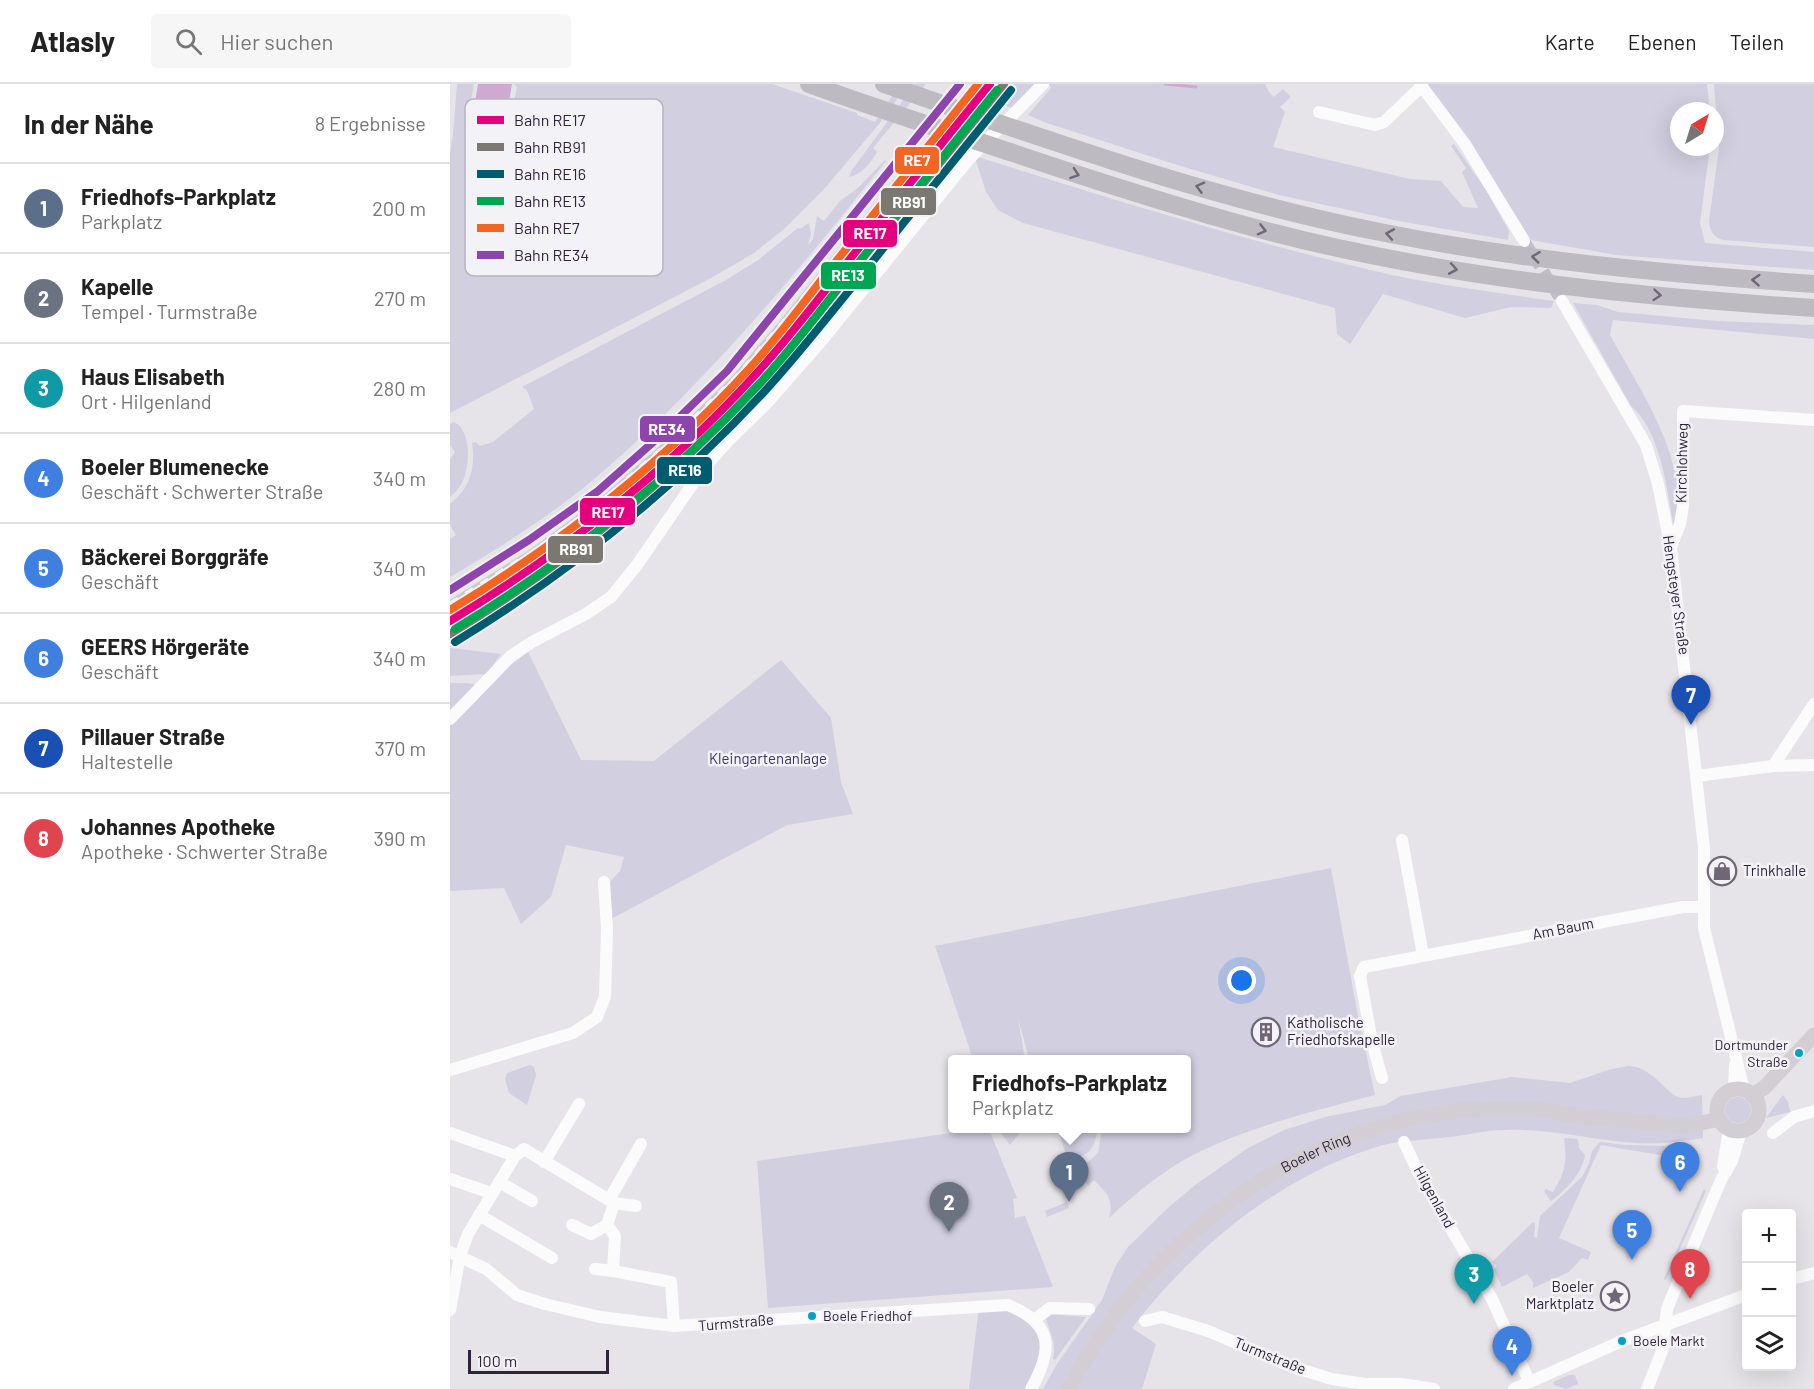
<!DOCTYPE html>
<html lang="de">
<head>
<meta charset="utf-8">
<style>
  :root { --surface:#fff; --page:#f6f6f6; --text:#222; --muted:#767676; --line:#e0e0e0; --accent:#6f6776 }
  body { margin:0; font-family:Barlow,sans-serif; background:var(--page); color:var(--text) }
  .controls { position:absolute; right:18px; bottom:18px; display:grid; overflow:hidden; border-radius:6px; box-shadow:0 6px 24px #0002 }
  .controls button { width:54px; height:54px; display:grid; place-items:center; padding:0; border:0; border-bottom:2px solid var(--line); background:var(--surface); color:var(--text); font:30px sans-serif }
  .compass { position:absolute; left:1220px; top:18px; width:54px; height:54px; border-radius:50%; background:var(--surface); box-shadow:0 6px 24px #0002; rotate:38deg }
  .scale { position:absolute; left:18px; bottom:15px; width:141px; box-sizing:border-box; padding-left:6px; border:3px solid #2f2439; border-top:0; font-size:16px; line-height:21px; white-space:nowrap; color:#2f2439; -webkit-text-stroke:4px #f3f2f7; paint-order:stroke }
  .you { position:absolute; left:792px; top:897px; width:21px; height:21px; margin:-15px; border:4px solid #fff; border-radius:50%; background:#1a73e8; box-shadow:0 0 0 9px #1a73e833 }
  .badge { display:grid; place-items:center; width:39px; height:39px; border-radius:50%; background:var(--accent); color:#fff; font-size:20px; font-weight:700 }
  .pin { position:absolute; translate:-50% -50px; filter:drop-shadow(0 2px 3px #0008) }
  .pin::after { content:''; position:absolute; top:32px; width:21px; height:18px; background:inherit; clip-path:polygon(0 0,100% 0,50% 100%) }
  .popup { position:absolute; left:498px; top:971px; width:243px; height:78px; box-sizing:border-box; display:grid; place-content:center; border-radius:6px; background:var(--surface); filter:drop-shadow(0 2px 4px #0005); font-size:20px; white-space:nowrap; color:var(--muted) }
  .popup b { font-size:22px; color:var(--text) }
  .popup::after { content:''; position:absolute; left:50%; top:100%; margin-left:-12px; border:12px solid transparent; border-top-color:var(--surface) }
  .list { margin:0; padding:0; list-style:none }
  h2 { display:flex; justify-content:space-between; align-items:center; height:78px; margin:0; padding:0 24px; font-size:26px }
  h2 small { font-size:20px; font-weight:400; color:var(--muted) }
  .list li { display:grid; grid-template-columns:39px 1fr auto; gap:18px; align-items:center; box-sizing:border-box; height:90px; padding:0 24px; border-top:2px solid var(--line) }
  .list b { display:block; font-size:22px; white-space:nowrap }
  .list p { margin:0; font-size:20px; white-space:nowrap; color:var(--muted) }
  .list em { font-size:20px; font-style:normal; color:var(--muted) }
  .icon { flex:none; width:33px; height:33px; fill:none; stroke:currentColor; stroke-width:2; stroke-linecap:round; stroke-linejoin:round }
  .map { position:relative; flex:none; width:1364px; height:1305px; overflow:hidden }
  header { display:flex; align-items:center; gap:36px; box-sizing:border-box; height:84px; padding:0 30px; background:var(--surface); border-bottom:2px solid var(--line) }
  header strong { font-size:28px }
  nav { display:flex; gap:33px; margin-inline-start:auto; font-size:21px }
  .search { width:420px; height:54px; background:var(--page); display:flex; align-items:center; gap:15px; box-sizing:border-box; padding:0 21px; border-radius:6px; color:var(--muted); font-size:22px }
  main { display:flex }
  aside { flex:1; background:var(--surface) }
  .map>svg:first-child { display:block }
</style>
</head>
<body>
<header>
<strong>Atlasly</strong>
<div class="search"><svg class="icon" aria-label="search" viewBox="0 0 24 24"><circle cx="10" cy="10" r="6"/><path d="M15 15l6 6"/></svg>Hier suchen</div>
<nav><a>Karte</a><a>Ebenen</a><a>Teilen</a></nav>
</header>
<main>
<aside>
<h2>In der Nähe<small>8 Ergebnisse</small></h2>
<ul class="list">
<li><span class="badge" style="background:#5c6f8a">1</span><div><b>Friedhofs-Parkplatz</b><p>Parkplatz</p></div><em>200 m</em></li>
<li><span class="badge" style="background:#6b7280">2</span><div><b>Kapelle</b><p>Tempel · Turmstraße</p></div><em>270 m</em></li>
<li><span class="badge" style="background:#0f9aa8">3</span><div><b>Haus Elisabeth</b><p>Ort · Hilgenland</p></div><em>280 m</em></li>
<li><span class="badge" style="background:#3f7fe0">4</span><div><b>Boeler Blumenecke</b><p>Geschäft · Schwerter Straße</p></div><em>340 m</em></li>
<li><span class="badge" style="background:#3f7fe0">5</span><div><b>Bäckerei Borggräfe</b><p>Geschäft</p></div><em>340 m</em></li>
<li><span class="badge" style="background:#3f7fe0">6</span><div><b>GEERS Hörgeräte</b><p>Geschäft</p></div><em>340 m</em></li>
<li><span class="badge" style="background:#1a4fb4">7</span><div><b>Pillauer Straße</b><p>Haltestelle</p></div><em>370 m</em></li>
<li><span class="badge" style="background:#e0444e">8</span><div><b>Johannes Apotheke</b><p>Apotheke · Schwerter Straße</p></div><em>390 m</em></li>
</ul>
</aside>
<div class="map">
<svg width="1364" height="1305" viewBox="0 0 1364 1305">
  <rect width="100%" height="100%" fill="#e6e4e8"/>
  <g fill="#d1cfe0">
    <path d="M7,0H24L15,52L17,54L53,60L56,58L67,3L64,0H322L407,29V31L425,38L450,0H458L429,40L375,104L334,145L304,169L261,194L0,329V70L3,51Z"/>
    <path d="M465,0H476L423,64L427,68C420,79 412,91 399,93L402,86Z"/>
    <path d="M563,0H584L562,24L549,19Z"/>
    <path d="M599,0H815L819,8L824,13L833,5L841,13L830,23L835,28L823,63L960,95L991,97L1013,123L1028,124L1012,88L1016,84L1001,62L1004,60L1036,106L1059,147L1058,156L949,137L829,111L724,80L594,38L578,31L601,4Z"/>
    <path d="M977,0H1257L1260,27H1229V63H1260L1250,139L1255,159L1364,168V186L1166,171L1081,156L1018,55Z"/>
    <path d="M1264,0H1364V163L1273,156C1263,153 1260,147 1259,137L1269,64Z"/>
    <path d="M528,73C665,116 802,159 942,191C995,202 1050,209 1104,217L1101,224L1061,223L1015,234L933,210L900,260L887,250L885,224L573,139L548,126L536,108L526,77Z"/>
    <path d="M435,76L436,77C346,190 254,302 143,396C100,432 49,464 0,493V455L6,451L0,441V420C20,405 26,383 22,359L26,358L30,362L43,358L84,325L77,306L72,303L276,196L308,176L348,144L350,145L359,139L361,150L358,161L363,155L367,132L374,137L390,117L408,104Z"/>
    <path d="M1123,219L1147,221L1168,228L1267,237L1364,241V255L1163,236L1160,251C1180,288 1218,346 1224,387L1229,388V419L1224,446C1218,409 1211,347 1181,322Z"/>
    <path d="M4,338C21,346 20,379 14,394C11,402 6,408 0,413V376L5,368L0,361V340Z"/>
    <path d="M0,564L51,570L36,590L0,592Z"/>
    <path d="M78,568L131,676L204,677L331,576L381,634L391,698L403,730L337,741L159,836L158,800L170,787L174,773L116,761L101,813L71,840L54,804L0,807V599H17L38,603L54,586Z"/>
    <path d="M881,784L907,927L925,1011C864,1027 800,1042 743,1071C712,1087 685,1110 659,1134C664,1114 657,1110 644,1096L638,1102L630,1088V1085L648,1069L652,1045L736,1044V976L579,975L568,934L575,975H523L485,862Z"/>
    <path d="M80,981L84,983L86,991L77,1021L59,1009L55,995L57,989Z"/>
    <path d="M1178,982C1205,983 1217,1013 1232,1014C1238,1014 1246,1012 1252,1011L1253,1054C1231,1057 1208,1061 1185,1059C1142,1056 1098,1044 1054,1046C1036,1046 1018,1051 1000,1053C975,1056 947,1056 923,1064C827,1095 743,1164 682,1244L706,1260L692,1305H593L607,1280L652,1216L665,1183L677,1164L719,1123L745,1101L798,1064L834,1046L875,1033L935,1021L951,1012L1062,993L1120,999L1158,986Z"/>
    <path d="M1333,1011L1338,1018L1340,1028L1316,1034Z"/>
    <circle cx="1288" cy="1026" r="13"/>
    <path d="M528,1045H539L567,1114L563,1115L565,1134L575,1132L603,1203L318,1224L307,1077Z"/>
    <path d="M548,1045H573L560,1061Z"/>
    <path d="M608,1045H648C643,1068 640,1070 618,1077Z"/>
    <path d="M1114,1054L1128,1055L1129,1064L1135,1071C1132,1090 1116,1106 1101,1117L1094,1107L1096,1105L1103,1108C1116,1087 1117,1078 1114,1054Z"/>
    <path d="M1150,1058L1176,1061L1223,1062L1222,1073L1151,1061L1109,1154L1141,1168L1138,1176L1132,1174L1119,1188L1083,1204V1198L1077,1190L1052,1203L1044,1186L1047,1182L1042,1178L1083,1138L1085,1140L1084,1153L1087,1154L1090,1132L1132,1093L1139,1079L1142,1067Z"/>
    <path d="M1254,1105L1256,1107L1216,1196L1214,1195Z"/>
    <path d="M617,1118L619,1124L597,1133L595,1127Z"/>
    <path d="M529,1223L575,1228L595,1257L581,1305H519Z"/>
    <path d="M600,1230L636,1233L605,1276L603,1275C607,1259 599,1248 596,1234Z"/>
    <path d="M1119,1291H1125L1128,1300L1116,1305L1104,1301L1103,1298Z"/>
  </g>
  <path fill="#d0a9d2" d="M28,0H62L54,48L21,43Z"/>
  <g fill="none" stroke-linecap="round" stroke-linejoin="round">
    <path stroke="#d0a9d2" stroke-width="3" d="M715,0L746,3"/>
    <path stroke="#c1bec5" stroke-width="12" stroke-dasharray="12 6" stroke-linecap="butt" d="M1074,157L1112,217"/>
    <g stroke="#fbfbfc" stroke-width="12">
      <path d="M970,0L1015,60L1074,157"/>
      <path d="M869,28L925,41L934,38L972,2"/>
      <path d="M1112,217L1196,361L1208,400L1221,465L1254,764V844L1294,1006"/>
      <path d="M1221,463L1230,440L1233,422V327L1364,336"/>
      <path d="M0,635L61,572L82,558L136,530L161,513L187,481L253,385L278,357L317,319L373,255L519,75L593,0"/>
      <path d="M1323,682L1364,620"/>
      <path d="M1247,692L1323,682L1364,681"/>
      <path d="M952,756L973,871"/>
      <path d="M0,986L123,949L147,933L155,913L157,844L154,798"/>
      <path d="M932,994L922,958L910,892L914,883L1233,823H1253"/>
      <path d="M1284,1006L1285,981"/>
      <path d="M0,1049L65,1072"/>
      <path d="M1323,1049L1344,1033L1364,1027"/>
      <path d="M954,1058L969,1090L1042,1215L1079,1297"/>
      <path d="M94,1078L129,1020"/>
      <path d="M1273,1083L1279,1045"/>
      <path d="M0,1095L41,1109"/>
      <path d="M49,1098L82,1117"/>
      <path d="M159,1116L191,1060"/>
      <path d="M164,1119L186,1122"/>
      <path d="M29,1131L102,1174"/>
      <path d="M122,1141L141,1150L157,1141"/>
      <path d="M0,1168L36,1185L67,1211L95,1220L150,1233L224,1242L558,1221C604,1240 603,1266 581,1305"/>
      <path d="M145,1185L163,1187"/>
      <path d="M1342,1195L1364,1189"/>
      <path d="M0,1226L10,1172L18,1150L65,1072L74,1065L164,1119L157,1141L165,1152L163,1187L221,1198L224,1242"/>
      <path d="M584,1236L600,1224L639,1225"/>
      <path d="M695,1237L712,1233L758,1247L843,1283L882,1295L915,1300H951L984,1305"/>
      <path d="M1064,1305L1172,1257L1296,1211"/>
      <path d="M1197,1305L1212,1267L1217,1225L1221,1215L1271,1096L1282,1077L1291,1047"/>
    </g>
    <g stroke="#d2ced4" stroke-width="15">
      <circle cx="1288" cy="1026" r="21"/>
      <path d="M1302,1011L1314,1004L1364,951"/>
      <path id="s1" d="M619,1305C689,1169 824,1061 975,1032C996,1028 1017,1025 1039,1025C1054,1025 1069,1024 1084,1025C1104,1027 1123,1032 1143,1034C1164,1036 1185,1036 1206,1039C1214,1039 1221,1042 1229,1042C1242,1042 1256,1038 1269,1035"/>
    </g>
    <g stroke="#bebac1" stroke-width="18">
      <path d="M359,0C428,25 497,47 566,70C646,97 727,123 809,145C989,193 1178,212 1364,224"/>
      <path d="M434,0C598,56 764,116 935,149C1076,177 1220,190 1364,200"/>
    </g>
    <g stroke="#c8c7c9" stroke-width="5">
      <path id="rail" d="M0,519L84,466L153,415L216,360L285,293L329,242L524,0"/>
    </g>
    <use href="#rail" stroke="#f3f2f7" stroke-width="3" stroke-dasharray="9" stroke-linecap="butt"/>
    <g stroke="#f3f2f7" stroke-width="12">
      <path id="rail-1" d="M0,537C112,469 218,387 306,290C341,252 372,210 404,170C449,113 494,56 540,0"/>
    </g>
    <g stroke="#f3f2f7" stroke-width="12">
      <path id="rail-2" d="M0,550C113,482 217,399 307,303C343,264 375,221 408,180C457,120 506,60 554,0"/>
    </g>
    <g stroke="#f3f2f7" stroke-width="12">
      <path id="rail-3" d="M5,558C118,489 224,405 314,308C350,269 382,227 416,186C464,125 513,66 561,6"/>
    </g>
    <g stroke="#f3f2f7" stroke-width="12">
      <path id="rail-4" d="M5,545C117,477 221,394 311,298C342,265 369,228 397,193C447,131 496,68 547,6"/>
    </g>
    <g stroke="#f3f2f7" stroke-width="12">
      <path id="rail-5" d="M0,526C109,460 214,378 300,284C329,252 354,218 380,185C430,123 479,61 528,0"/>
    </g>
    <g stroke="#f3f2f7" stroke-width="12">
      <path id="rail-6" d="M0,506L79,456L148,407L210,352L277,287L510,0"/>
    </g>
    <use href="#rail-1" stroke="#e5007d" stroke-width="8"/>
    <use href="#rail-2" stroke="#7b7872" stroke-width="8"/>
    <use href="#rail-3" stroke="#005c6e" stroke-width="8"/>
    <use href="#rail-4" stroke="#00a651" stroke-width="8"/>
    <use href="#rail-5" stroke="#f26522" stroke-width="8"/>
    <use href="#rail-6" stroke="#8e44ad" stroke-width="8"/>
  </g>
  <defs><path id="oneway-chevron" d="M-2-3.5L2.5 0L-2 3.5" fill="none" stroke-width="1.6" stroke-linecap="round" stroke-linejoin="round" transform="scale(1.5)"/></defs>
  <g stroke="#6f6876">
    <use href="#oneway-chevron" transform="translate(625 90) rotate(19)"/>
    <use href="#oneway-chevron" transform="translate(750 103) rotate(-165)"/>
    <use href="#oneway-chevron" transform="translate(812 146) rotate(14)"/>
    <use href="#oneway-chevron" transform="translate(940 150) rotate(-170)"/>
    <use href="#oneway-chevron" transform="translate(1086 173) rotate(-173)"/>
    <use href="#oneway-chevron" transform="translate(1003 185) rotate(10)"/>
    <use href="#oneway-chevron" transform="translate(1306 196) rotate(-176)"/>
    <use href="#oneway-chevron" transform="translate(1207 211) rotate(5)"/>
  </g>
  <defs>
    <g id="shop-ring" transform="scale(1.5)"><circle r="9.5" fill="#f3f2f7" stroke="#6f6776" stroke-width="1.5"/><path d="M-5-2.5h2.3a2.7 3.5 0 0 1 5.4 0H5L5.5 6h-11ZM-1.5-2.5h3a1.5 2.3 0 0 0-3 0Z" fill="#6f6776"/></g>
    <g id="building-ring" transform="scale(1.5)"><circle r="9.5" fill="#f3f2f7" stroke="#6f6776" stroke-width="1.5"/><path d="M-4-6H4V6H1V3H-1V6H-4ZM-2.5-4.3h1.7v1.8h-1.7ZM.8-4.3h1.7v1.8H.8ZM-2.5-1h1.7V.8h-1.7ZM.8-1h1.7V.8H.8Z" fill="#6f6776"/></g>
    <g id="sight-ring" transform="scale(1.5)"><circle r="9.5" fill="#f3f2f7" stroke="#6f6776" stroke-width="1.5"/><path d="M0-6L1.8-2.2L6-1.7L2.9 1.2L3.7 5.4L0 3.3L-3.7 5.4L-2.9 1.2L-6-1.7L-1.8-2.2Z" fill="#6f6776"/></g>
  </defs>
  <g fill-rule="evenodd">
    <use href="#shop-ring" x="1272" y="787"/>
    <use href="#building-ring" x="816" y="948"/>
    <use href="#sight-ring" x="1165" y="1212"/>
  </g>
  <g fill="#02a2c7" stroke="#f3f2f7" stroke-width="2">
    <circle cx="1349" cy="969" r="5"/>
    <circle cx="362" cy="1232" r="5"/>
    <circle cx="1172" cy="1257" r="5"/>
  </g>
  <g text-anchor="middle" stroke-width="5" stroke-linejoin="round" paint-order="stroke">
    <g font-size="14" fill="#2f2439" stroke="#f3f2f7" text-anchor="start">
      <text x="1338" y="966" text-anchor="end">Dortmunder<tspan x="1338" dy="17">Straße</tspan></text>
      <text x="373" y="1237">Boele Friedhof</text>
      <text x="1183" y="1262">Boele Markt</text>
    </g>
    <g font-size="15" fill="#2f2439" stroke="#f3f2f7">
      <text transform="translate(1232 379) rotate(-89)" y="5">Kirchlohweg</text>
      <text transform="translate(1226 511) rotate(82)" y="5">Hengsteyer Straße</text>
      <text transform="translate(1113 845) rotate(-11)" y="5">Am Baum</text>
      <text dy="5" stroke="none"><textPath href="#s1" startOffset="348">Boeler Ring</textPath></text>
      <text transform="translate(984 1113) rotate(61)" y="5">Hilgenland</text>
      <text transform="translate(286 1239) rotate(-5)" y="5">Turmstraße</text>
      <text transform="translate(820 1272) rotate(22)" y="5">Turmstraße</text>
    </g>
    <g font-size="15" fill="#3d336b" stroke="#f3f2f7">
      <text x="318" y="680">Kleingartenanlage</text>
    </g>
    <g font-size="15" fill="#2f2439" stroke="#f3f2f7" text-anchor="start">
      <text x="1293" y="792">Trinkhalle</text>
      <text x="837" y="944">Katholische<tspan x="837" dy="17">Friedhofskapelle</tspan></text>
      <text x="1144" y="1208" text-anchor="end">Boeler<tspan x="1144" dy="17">Marktplatz</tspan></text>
    </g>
  </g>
  <rect x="15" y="15" width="198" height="177" rx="9" fill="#f3f2f7" stroke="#b8b4be" stroke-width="1.5"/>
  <rect x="27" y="32" width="27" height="8" fill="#e5007d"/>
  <rect x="27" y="59" width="27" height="8" fill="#7b7872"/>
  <rect x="27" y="86" width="27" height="8" fill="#005c6e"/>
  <rect x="27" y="113" width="27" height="8" fill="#00a651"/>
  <rect x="27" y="140" width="27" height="8" fill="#f26522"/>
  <rect x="27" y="167" width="27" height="8" fill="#8e44ad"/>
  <g font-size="16" fill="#2f2439">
    <text x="64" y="42">Bahn RE17</text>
    <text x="64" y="69">Bahn RB91</text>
    <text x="64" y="96">Bahn RE16</text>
    <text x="64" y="123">Bahn RE13</text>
    <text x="64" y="150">Bahn RE7</text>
    <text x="64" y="177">Bahn RE34</text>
  </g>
  <g stroke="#f3f2f7" stroke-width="2">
    <rect x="444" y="62" width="46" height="29" rx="6" fill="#f26522"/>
    <rect x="430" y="103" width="57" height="29" rx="6" fill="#7b7872"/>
    <rect x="392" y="135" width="56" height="29" rx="6" fill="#e5007d"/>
    <rect x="370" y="177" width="57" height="29" rx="6" fill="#00a651"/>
    <rect x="189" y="331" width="57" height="28" rx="6" fill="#8e44ad"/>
    <rect x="206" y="372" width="57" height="29" rx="6" fill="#005c6e"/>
    <rect x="129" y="413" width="57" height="29" rx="6" fill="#e5007d"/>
    <rect x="97" y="451" width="57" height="29" rx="6" fill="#7b7872"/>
  </g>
  <g font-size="16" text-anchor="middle" font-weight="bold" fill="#fff">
    <text x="467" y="82">RE7</text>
    <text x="459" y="124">RB91</text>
    <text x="420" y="155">RE17</text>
    <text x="398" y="197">RE13</text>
    <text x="217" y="351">RE34</text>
    <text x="235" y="392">RE16</text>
    <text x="158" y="434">RE17</text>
    <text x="126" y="471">RB91</text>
  </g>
</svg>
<div class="controls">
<button>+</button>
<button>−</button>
<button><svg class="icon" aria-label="layers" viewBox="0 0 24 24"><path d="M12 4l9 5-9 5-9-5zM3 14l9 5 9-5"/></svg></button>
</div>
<svg class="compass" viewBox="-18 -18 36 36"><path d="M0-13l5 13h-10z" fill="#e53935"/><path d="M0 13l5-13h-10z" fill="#767676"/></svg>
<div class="scale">100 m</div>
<div class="you"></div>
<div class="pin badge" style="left:619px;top:1118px;background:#5c6f8a">1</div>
<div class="popup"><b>Friedhofs-Parkplatz</b>Parkplatz</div>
<div class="pin badge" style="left:499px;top:1148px;background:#6b7280">2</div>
<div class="pin badge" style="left:1024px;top:1220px;background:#0f9aa8">3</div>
<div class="pin badge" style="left:1062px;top:1292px;background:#3f7fe0">4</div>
<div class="pin badge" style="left:1182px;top:1176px;background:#3f7fe0">5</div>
<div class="pin badge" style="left:1230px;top:1108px;background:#3f7fe0">6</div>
<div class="pin badge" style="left:1241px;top:641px;background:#1a4fb4">7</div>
<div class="pin badge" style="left:1240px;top:1215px;background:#e0444e">8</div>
</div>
</main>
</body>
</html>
